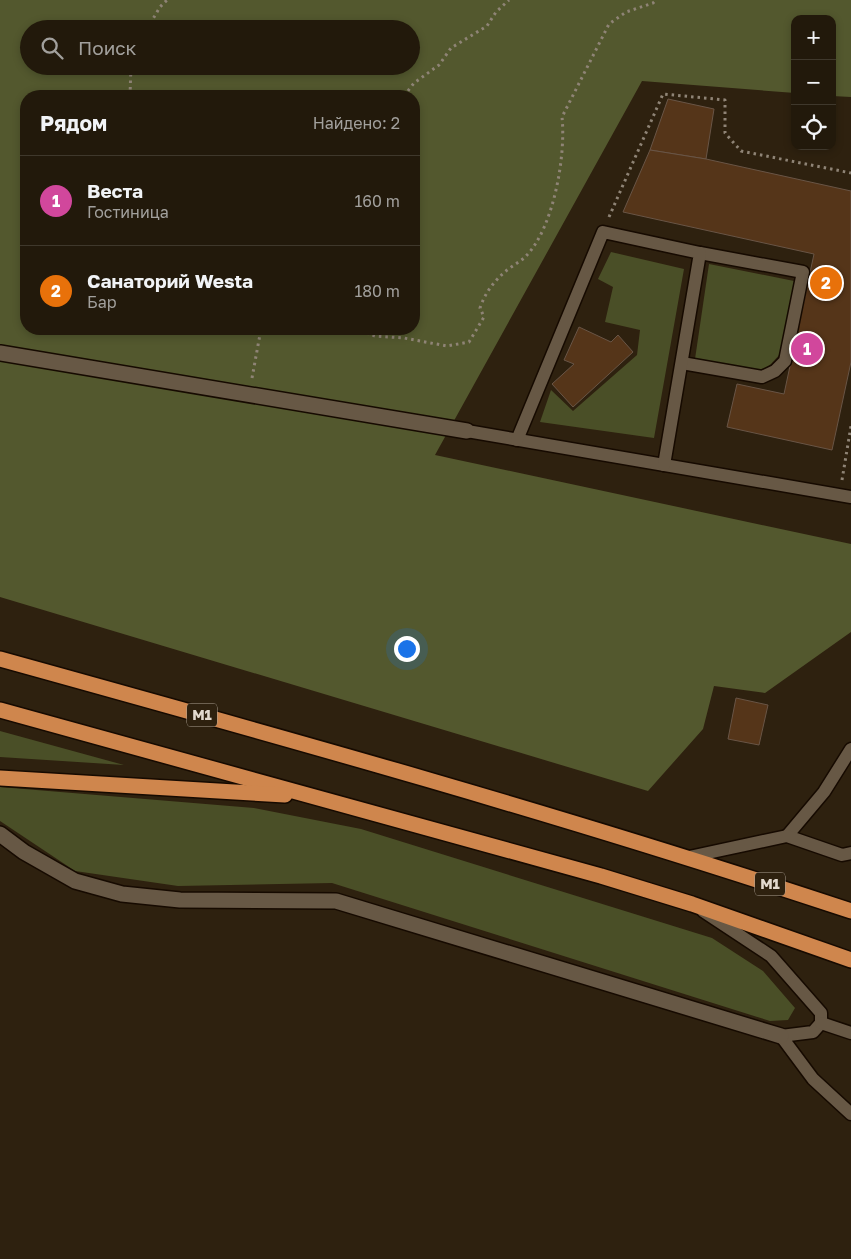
<!DOCTYPE html>
<html lang="ru">
<head>
<meta charset="utf-8">
<style>
  :root { --surface:#22190b; --page:#2a2214; --text:#f1f3f6; --muted:#a2a09d; --line:#3f382c; --accent:#d93025 }
  body { margin:0; font-family:"Golos Text",sans-serif; background:var(--page); color:var(--text) }
  .controls { position:absolute; right:15px; top:15px; display:grid; overflow:hidden; border-radius:10px; box-shadow:0 2px 8px #0003 }
  .controls button { width:45px; height:45px; display:grid; place-items:center; padding:0; border:0; border-bottom:1px solid var(--line); background:var(--surface); color:var(--text); font:25px sans-serif }
  .you { position:absolute; left:406px; top:648px; width:18px; height:18px; margin:-12px; border:4px solid #fff; border-radius:50%; background:#1a73e8; box-shadow:0 0 0 8px #1a73e833 }
  .badge { display:grid; place-items:center; width:32px; height:32px; border-radius:50%; background:var(--accent); color:#fff; font-size:16px; font-weight:700 }
  .pin { position:absolute; translate:-50% -50%; border:2px solid #fff; box-shadow:0 1px 5px #0006 }
  .list { margin:0; padding:0; list-style:none }
  h2 { display:flex; justify-content:space-between; align-items:center; height:65px; margin:0; padding:0 20px; font-size:21px }
  h2 small { font-size:16px; font-weight:400; color:var(--muted) }
  .list li { display:grid; grid-template-columns:32px 1fr auto; gap:15px; align-items:center; box-sizing:border-box; height:90px; padding:0 20px; border-top:1px solid var(--line) }
  .list b { display:block; font-size:19px; white-space:nowrap }
  .list p { margin:0; font-size:16px; white-space:nowrap; color:var(--muted) }
  .list em { font-size:16px; font-style:normal; color:var(--muted) }
  .icon { flex:none; width:28px; height:28px; fill:none; stroke:currentColor; stroke-width:2; stroke-linecap:round; stroke-linejoin:round }
  .map { position:relative; flex:none; width:851px; height:1259px; overflow:hidden }
  .search { position:absolute; background:var(--surface); box-shadow:0 2px 8px #0003; left:20px; top:20px; width:400px; height:55px; display:flex; align-items:center; gap:12px; box-sizing:border-box; padding:0 18px; border-radius:28px; color:var(--muted); font-size:19px }
  .panel { position:absolute; background:var(--surface); box-shadow:0 2px 8px #0003; left:20px; top:90px; width:400px; height:245px; border-radius:20px }
  .map>svg:first-child { display:block }
</style>
</head>
<body>
<div class="map">
<svg width="851" height="1259" viewBox="0 0 851 1259">
  <rect width="100%" height="100%" fill="#2e210f"/>
  <g fill="#4a4f27">
    <path d="M611,252L684,269L654,438L540,422L551,390L573,411L637,355L640,330L605,322L613,287L598,279Z"/>
    <path d="M709,264L794,281L782,352L771,364L761,371L695,359Z"/>
    <path d="M0,731L124,765L0,757Z"/>
    <path d="M0,787L254,808L361,829L712,938L763,971L795,1008L788,1020L770,1021L332,883L178,886L75,871L0,821Z"/>
  </g>
  <path fill="#53582e" fill-rule="evenodd" d="M0,0H851V97L832,96V19H795V93L642,81L435,455L851,544V632L765,693L714,686L703,729L648,791L0,597ZM29,29H411V66H29ZM26,96H414V329H26Z"/>
  <g fill="#553519" stroke="#695546">
    <path d="M668,99L714,109L706,159L650,150Z"/>
    <path d="M650,150L706,159L851,191V362L832,450L727,427L737,384L784,394L814,254L623,212Z"/>
    <path d="M579,327L611,342L618,335L633,352L573,407L552,384L574,364L564,360Z"/>
    <path d="M736,698L768,705L759,745L728,739Z"/>
  </g>
  <g fill="none" stroke-linecap="round" stroke-linejoin="round">
    <g stroke="#160a00" stroke-width="15">
      <g id="lane">
        <path d="M682,363L762,377L775,371L785,361L803,272L700,253"/>
        <path d="M467,431L851,497"/>
        <path d="M517,440L603,232L700,253L664,465"/>
        <path d="M787,836L824,792L851,749"/>
        <path d="M689,857L787,836L842,855L851,853"/>
        <path d="M703,911L771,956L821,1013V1023L813,1032L781,1036L813,1079L851,1114"/>
        <path d="M821,1023L851,1033"/>
      </g>
    </g>
    <g stroke="#160a00" stroke-width="18">
      <g id="street">
        <path d="M0,353L467,431"/>
        <path d="M0,834L24,852L75,881L122,894L180,900L336,901L781,1036"/>
      </g>
    </g>
    <g stroke="#160a00" stroke-width="18">
      <g id="highway">
        <path d="M0,659C285,738 570,817 851,911"/>
        <path d="M0,710L601,876L692,904L851,960"/>
        <path d="M0,778L285,795"/>
      </g>
    </g>
    <g stroke="#8f8476" stroke-width="3" stroke-dasharray="2.5 4" stroke-linecap="butt">
      <path d="M147,29L160,7L167,0"/>
      <path d="M130,96L131,66"/>
      <path d="M404,96L414,83L439,65L451,48L487,26L496,12L509,0"/>
      <path d="M609,217L663,94L725,100V133L741,151L851,173"/>
      <path d="M354,329L375,336L404,338L447,346L469,342L484,317L480,308C485,293 494,281 506,271C513,265 522,261 527,255C554,226 566,155 562,117L609,24L626,12L653,3L656,0"/>
      <path d="M252,378L261,329"/>
      <path d="M842,480L851,426"/>
    </g>
    <use href="#lane" stroke="#675845" stroke-width="12"/>
    <use href="#street" stroke="#675845" stroke-width="15"/>
    <use href="#highway" stroke="#cf864d" stroke-width="15"/>
  </g>
  <g text-anchor="middle" stroke-width="4" stroke-linejoin="round" paint-order="stroke">
    <g fill="#2e210f" stroke="#ada295" stroke-width="1">
      <rect x="187" y="703.5" width="30" height="23" rx="4"/>
      <rect x="755" y="872.5" width="30" height="23" rx="4"/>
    </g>
    <g font-size="14" font-weight="bold" fill="#e3dacf">
      <text x="202" y="720">М1</text>
      <text x="770" y="889">М1</text>
    </g>
  </g>
</svg>
<div class="controls">
<button>+</button>
<button>−</button>
<button><svg class="icon" aria-label="locate" viewBox="0 0 24 24"><circle cx="12" cy="12" r="6"/><path d="M12 2v4M12 18v4M2 12h4M18 12h4"/></svg></button>
</div>
<div class="you"></div>
<div class="pin badge" style="left:807px;top:349px;background:#d1479c">1</div>
<div class="pin badge" style="left:826px;top:283px;background:#e8710a">2</div>
<div class="search"><svg class="icon" aria-label="search" viewBox="0 0 24 24"><circle cx="10" cy="10" r="6"/><path d="M15 15l6 6"/></svg>Поиск</div>
<section class="panel">
<h2>Рядом<small>Найдено: 2</small></h2>
<ul class="list">
<li><span class="badge" style="background:#d1479c">1</span><div><b>Веста</b><p>Гостиница</p></div><em>160 m</em></li>
<li><span class="badge" style="background:#e8710a">2</span><div><b>Санаторий Westa</b><p>Бар</p></div><em>180 m</em></li>
</ul>
</section>
</div>
</body>
</html>
